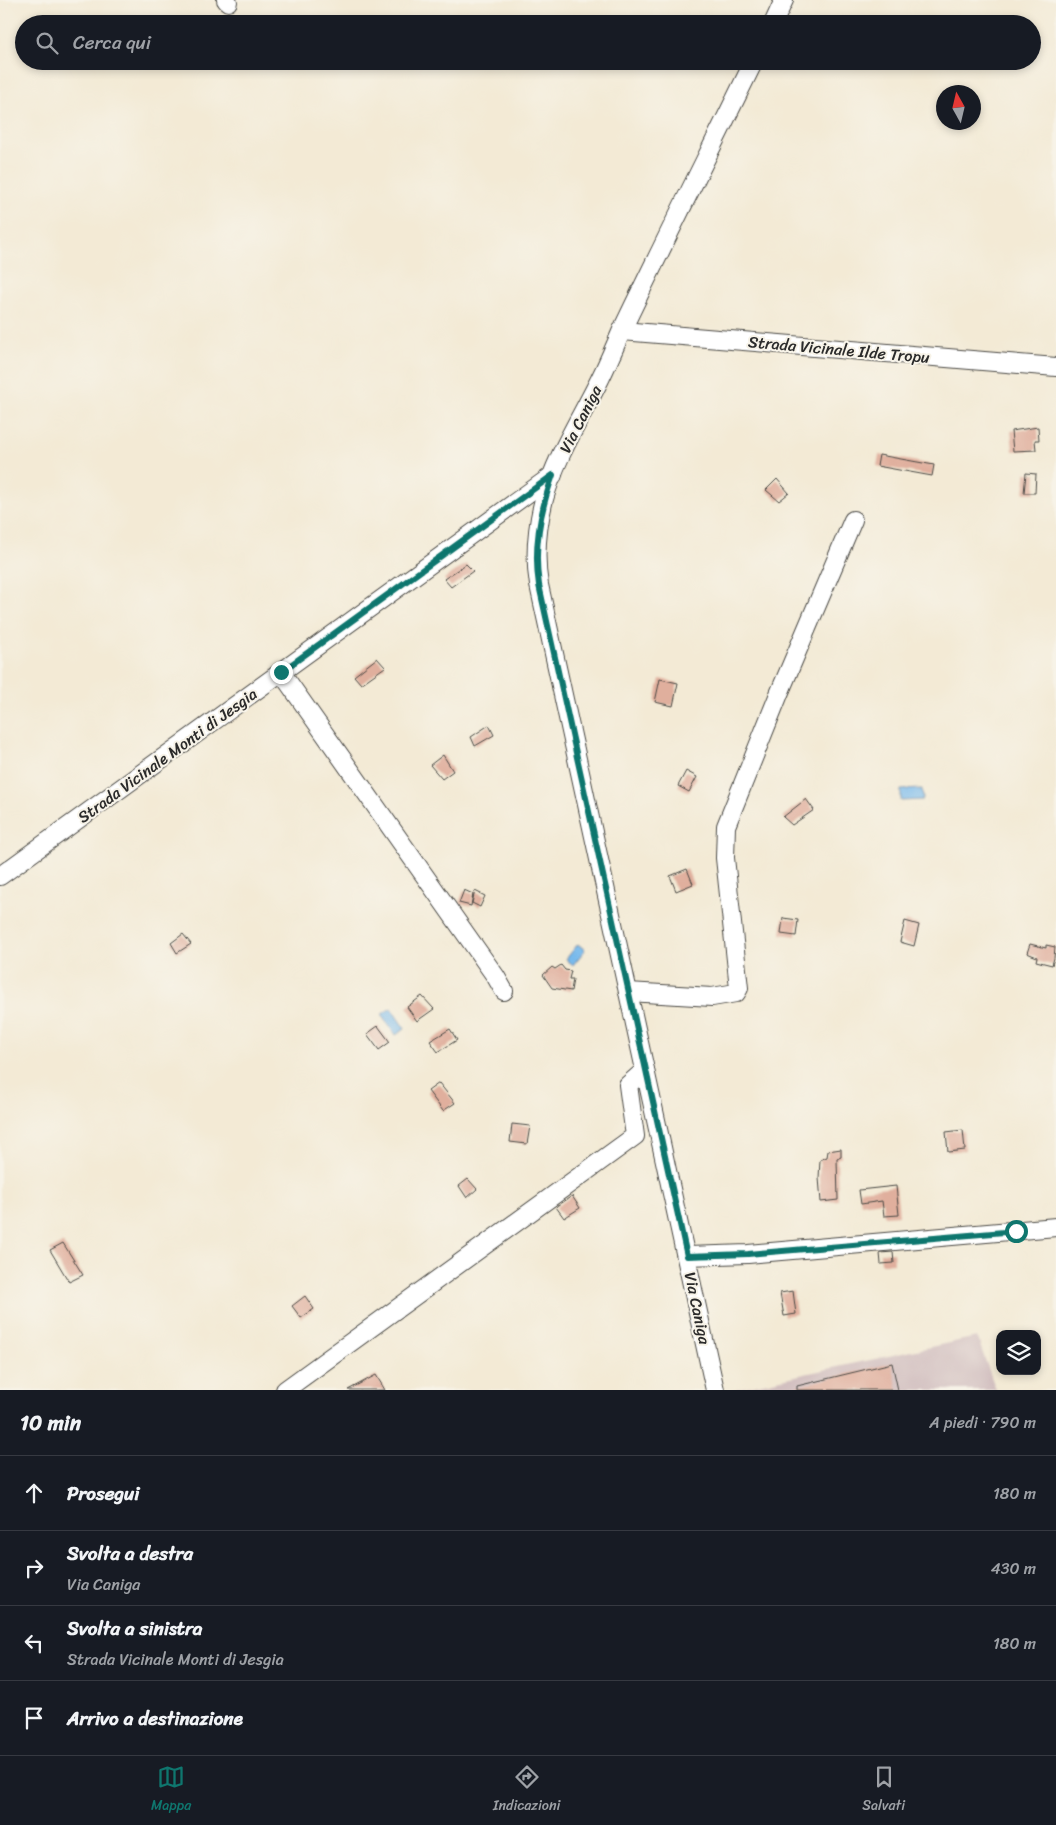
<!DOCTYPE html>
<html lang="it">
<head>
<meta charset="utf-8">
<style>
  :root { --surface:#171b24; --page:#242831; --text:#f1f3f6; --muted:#9ea1a6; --line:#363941; --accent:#0f766e }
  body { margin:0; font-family:Sriracha,sans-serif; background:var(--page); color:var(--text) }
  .controls { position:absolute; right:15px; bottom:15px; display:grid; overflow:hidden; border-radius:10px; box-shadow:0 2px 8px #0003 }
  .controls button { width:45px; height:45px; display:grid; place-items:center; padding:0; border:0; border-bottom:1px solid var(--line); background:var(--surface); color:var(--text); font:25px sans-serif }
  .compass { position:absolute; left:936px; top:85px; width:45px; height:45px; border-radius:50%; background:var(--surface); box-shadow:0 2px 8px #0003; rotate:352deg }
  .stop { position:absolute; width:15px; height:15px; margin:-11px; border:4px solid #0f766e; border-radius:50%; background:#fff }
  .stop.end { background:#0f766e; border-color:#fff; box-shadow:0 1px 5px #0008 }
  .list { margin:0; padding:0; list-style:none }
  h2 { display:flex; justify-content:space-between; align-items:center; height:65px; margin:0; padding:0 20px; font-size:21px }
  h2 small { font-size:16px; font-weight:400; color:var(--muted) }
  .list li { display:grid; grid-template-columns:32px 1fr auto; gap:15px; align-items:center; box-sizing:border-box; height:75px; padding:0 20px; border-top:1px solid var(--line) }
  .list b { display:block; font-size:19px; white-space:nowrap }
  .list p { margin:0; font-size:16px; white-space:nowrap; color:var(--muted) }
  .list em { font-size:16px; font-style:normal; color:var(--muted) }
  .icon { flex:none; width:28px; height:28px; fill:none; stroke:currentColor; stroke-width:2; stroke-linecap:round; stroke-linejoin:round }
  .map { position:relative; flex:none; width:1056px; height:1390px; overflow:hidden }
  .search { position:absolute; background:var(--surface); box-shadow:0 2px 8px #0003; left:15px; right:15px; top:15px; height:55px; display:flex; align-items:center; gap:12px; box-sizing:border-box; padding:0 18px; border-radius:28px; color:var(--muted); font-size:19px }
  .sheet { height:365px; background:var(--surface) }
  nav { display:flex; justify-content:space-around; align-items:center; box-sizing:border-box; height:70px; border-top:1px solid var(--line); background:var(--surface); font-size:14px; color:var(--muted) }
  nav a { display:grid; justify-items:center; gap:2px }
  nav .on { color:var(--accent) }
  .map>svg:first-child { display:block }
</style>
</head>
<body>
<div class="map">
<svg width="1056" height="1390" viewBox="0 0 1056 1390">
  <rect width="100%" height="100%" fill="#f7f3e8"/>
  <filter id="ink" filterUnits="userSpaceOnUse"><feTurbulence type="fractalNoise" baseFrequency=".02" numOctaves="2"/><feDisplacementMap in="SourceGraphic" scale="10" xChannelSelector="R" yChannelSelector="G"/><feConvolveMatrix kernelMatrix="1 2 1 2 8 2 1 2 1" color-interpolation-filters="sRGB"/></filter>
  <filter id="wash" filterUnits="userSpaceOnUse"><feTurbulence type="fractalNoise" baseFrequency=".0096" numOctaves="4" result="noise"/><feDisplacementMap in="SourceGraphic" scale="20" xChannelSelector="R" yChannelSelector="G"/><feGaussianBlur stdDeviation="1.12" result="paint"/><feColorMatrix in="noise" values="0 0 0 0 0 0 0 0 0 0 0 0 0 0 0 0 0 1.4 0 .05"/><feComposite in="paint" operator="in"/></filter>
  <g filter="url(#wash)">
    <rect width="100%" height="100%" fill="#f3ead5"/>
    <path fill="#d2bfc0" d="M977,1337L996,1390H731Z"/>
    <g fill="#77b9ec" stroke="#51728c">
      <path d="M922,789L923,800L901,801V790Z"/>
      <path d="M578,944L585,950L573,965L566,959Z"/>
      <path d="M391,1008L405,1029L396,1035L381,1015Z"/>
    </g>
    <g id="blocks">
      <g fill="#e0af9d">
        <path d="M1038,427L1039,440H1035L1036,450L1013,451L1011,431Z"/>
        <path d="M879,455L934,465L932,476L877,466Z"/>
        <path d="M1026,473L1036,474L1035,493H1024Z"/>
        <path d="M777,479L789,493L779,501L766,490Z"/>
        <path d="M466,564L473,571L451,587L444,579Z"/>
        <path d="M377,658L385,667L361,684L354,676Z"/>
        <path d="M660,679L678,683L673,706L655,702Z"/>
        <path d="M489,725L494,735L475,746L471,737Z"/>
        <path d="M443,755L453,771L442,779L430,765Z"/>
        <path d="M686,771L697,777L689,792L678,786Z"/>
        <path d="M806,799L814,810L792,825L783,817Z"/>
        <path d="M687,869L693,884L676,891L670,876Z"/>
        <path d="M464,890L473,894L471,906L459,903Z"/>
        <path d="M475,891L485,896L480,907L472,903Z"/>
        <path d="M783,918L798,920L796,936L781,934Z"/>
        <path d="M905,921L919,925L914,946L900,942Z"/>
        <path d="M183,934L191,944L177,953L171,943Z"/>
        <path d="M1030,944L1046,948V945L1055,947L1054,958L1052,965L1036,961L1037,957L1027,953Z"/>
        <path d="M561,965L565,970L571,971L569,979H573L571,991L552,988L543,975L552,967L555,969Z"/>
        <path d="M422,996L434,1009L417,1021L407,1007Z"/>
        <path d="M378,1026L390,1042L379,1050L367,1034Z"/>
        <path d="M450,1029L457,1040L438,1052L430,1041Z"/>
        <path d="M439,1083L455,1103L443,1111L428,1091Z"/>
        <path d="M512,1124L530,1126L527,1144L510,1142Z"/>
        <path d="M963,1130L965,1150L948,1152L946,1132Z"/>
        <path d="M841,1149V1157L837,1159L838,1200L821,1202L819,1178L820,1160L827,1157L828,1151Z"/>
        <path d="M468,1179L477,1189L467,1198L459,1186Z"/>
        <path d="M896,1186L899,1215L884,1216L882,1201L861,1204L859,1190Z"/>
        <path d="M572,1196L580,1208L564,1218L556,1207Z"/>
        <path d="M63,1243L83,1275L69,1282L50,1250Z"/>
        <path d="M893,1252L894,1263L881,1264L880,1253Z"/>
        <path d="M793,1291L796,1314L784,1316L780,1293Z"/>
        <path d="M305,1296L314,1309L301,1318L292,1306Z"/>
        <path d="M892,1363L898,1390H797V1386Z"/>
        <path d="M376,1375L385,1390H348Z"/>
      </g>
    </g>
  </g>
  <g filter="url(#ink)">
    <use href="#blocks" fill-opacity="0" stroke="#494844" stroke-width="1"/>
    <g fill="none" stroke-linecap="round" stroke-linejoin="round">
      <g stroke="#494844" stroke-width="20">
        <g id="minor">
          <path d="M226,0L228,2"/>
          <path d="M773,24L784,0"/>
          <path d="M622,331L1056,367"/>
          <path d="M281,672L496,977L504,991"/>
          <path d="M0,876L553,475"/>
          <path d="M628,992L712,997L736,993L739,988L725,858L726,826L779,694L853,520"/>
          <path d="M687,1256L748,1254L1056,1227"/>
          <path d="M285,1390L635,1136L628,1085L645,1070"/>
          <path d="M715,1390L539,585C534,556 537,527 544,499C556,456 581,418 600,379C608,363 615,346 622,330C665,240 710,151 754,61"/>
        </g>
      </g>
      <use href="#minor" stroke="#fff" stroke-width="18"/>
    </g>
  </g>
  <g fill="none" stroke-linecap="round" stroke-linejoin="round" filter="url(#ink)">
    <path stroke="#0f766e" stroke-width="6" d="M281,672L553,475C540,511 533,547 539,585L687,1256L748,1254L1016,1231"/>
  </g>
  <g text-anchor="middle" stroke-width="4" stroke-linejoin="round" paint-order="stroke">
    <g font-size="16" fill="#2b2b2b" stroke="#f7f3e8">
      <text transform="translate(839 349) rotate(5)" y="6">Strada Vicinale Ilde Tropu</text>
      <text transform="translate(580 419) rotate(-63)" y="6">Via Caniga</text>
      <text transform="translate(167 755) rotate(-36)" y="6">Strada Vicinale Monti di Jesgia</text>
      <text transform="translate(698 1308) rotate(78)" y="6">Via Caniga</text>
    </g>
  </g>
</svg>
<div class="controls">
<button><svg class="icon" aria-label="layers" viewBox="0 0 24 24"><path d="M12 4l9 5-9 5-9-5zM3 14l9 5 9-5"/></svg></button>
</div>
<svg class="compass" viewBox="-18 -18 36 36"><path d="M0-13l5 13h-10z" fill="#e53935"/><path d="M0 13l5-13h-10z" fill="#9ea1a6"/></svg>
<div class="stop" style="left:1016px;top:1231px"></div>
<div class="stop end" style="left:281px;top:672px"></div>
<div class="search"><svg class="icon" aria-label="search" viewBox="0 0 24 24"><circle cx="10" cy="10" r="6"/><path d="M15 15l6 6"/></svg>Cerca qui</div>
</div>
<section class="sheet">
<h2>10 min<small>A piedi · 790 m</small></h2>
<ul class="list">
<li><svg class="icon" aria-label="ahead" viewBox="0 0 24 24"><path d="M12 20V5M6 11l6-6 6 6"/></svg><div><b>Prosegui</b></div><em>180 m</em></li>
<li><svg class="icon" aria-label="right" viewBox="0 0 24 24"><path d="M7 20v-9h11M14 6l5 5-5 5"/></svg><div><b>Svolta a destra</b><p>Via Caniga</p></div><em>430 m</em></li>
<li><svg class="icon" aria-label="left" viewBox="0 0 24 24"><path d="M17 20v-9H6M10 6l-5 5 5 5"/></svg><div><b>Svolta a sinistra</b><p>Strada Vicinale Monti di Jesgia</p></div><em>180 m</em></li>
<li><svg class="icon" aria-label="arrive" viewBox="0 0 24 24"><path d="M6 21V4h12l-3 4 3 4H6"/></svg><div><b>Arrivo a destinazione</b></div></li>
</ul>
</section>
<nav>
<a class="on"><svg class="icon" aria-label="map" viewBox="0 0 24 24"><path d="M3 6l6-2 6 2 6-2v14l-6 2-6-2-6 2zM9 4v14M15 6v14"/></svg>Mappa</a>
<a><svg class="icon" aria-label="directions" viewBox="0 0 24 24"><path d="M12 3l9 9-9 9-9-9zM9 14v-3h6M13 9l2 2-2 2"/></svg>Indicazioni</a>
<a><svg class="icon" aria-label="saved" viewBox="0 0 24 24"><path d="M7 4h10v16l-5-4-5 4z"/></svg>Salvati</a>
</nav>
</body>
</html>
